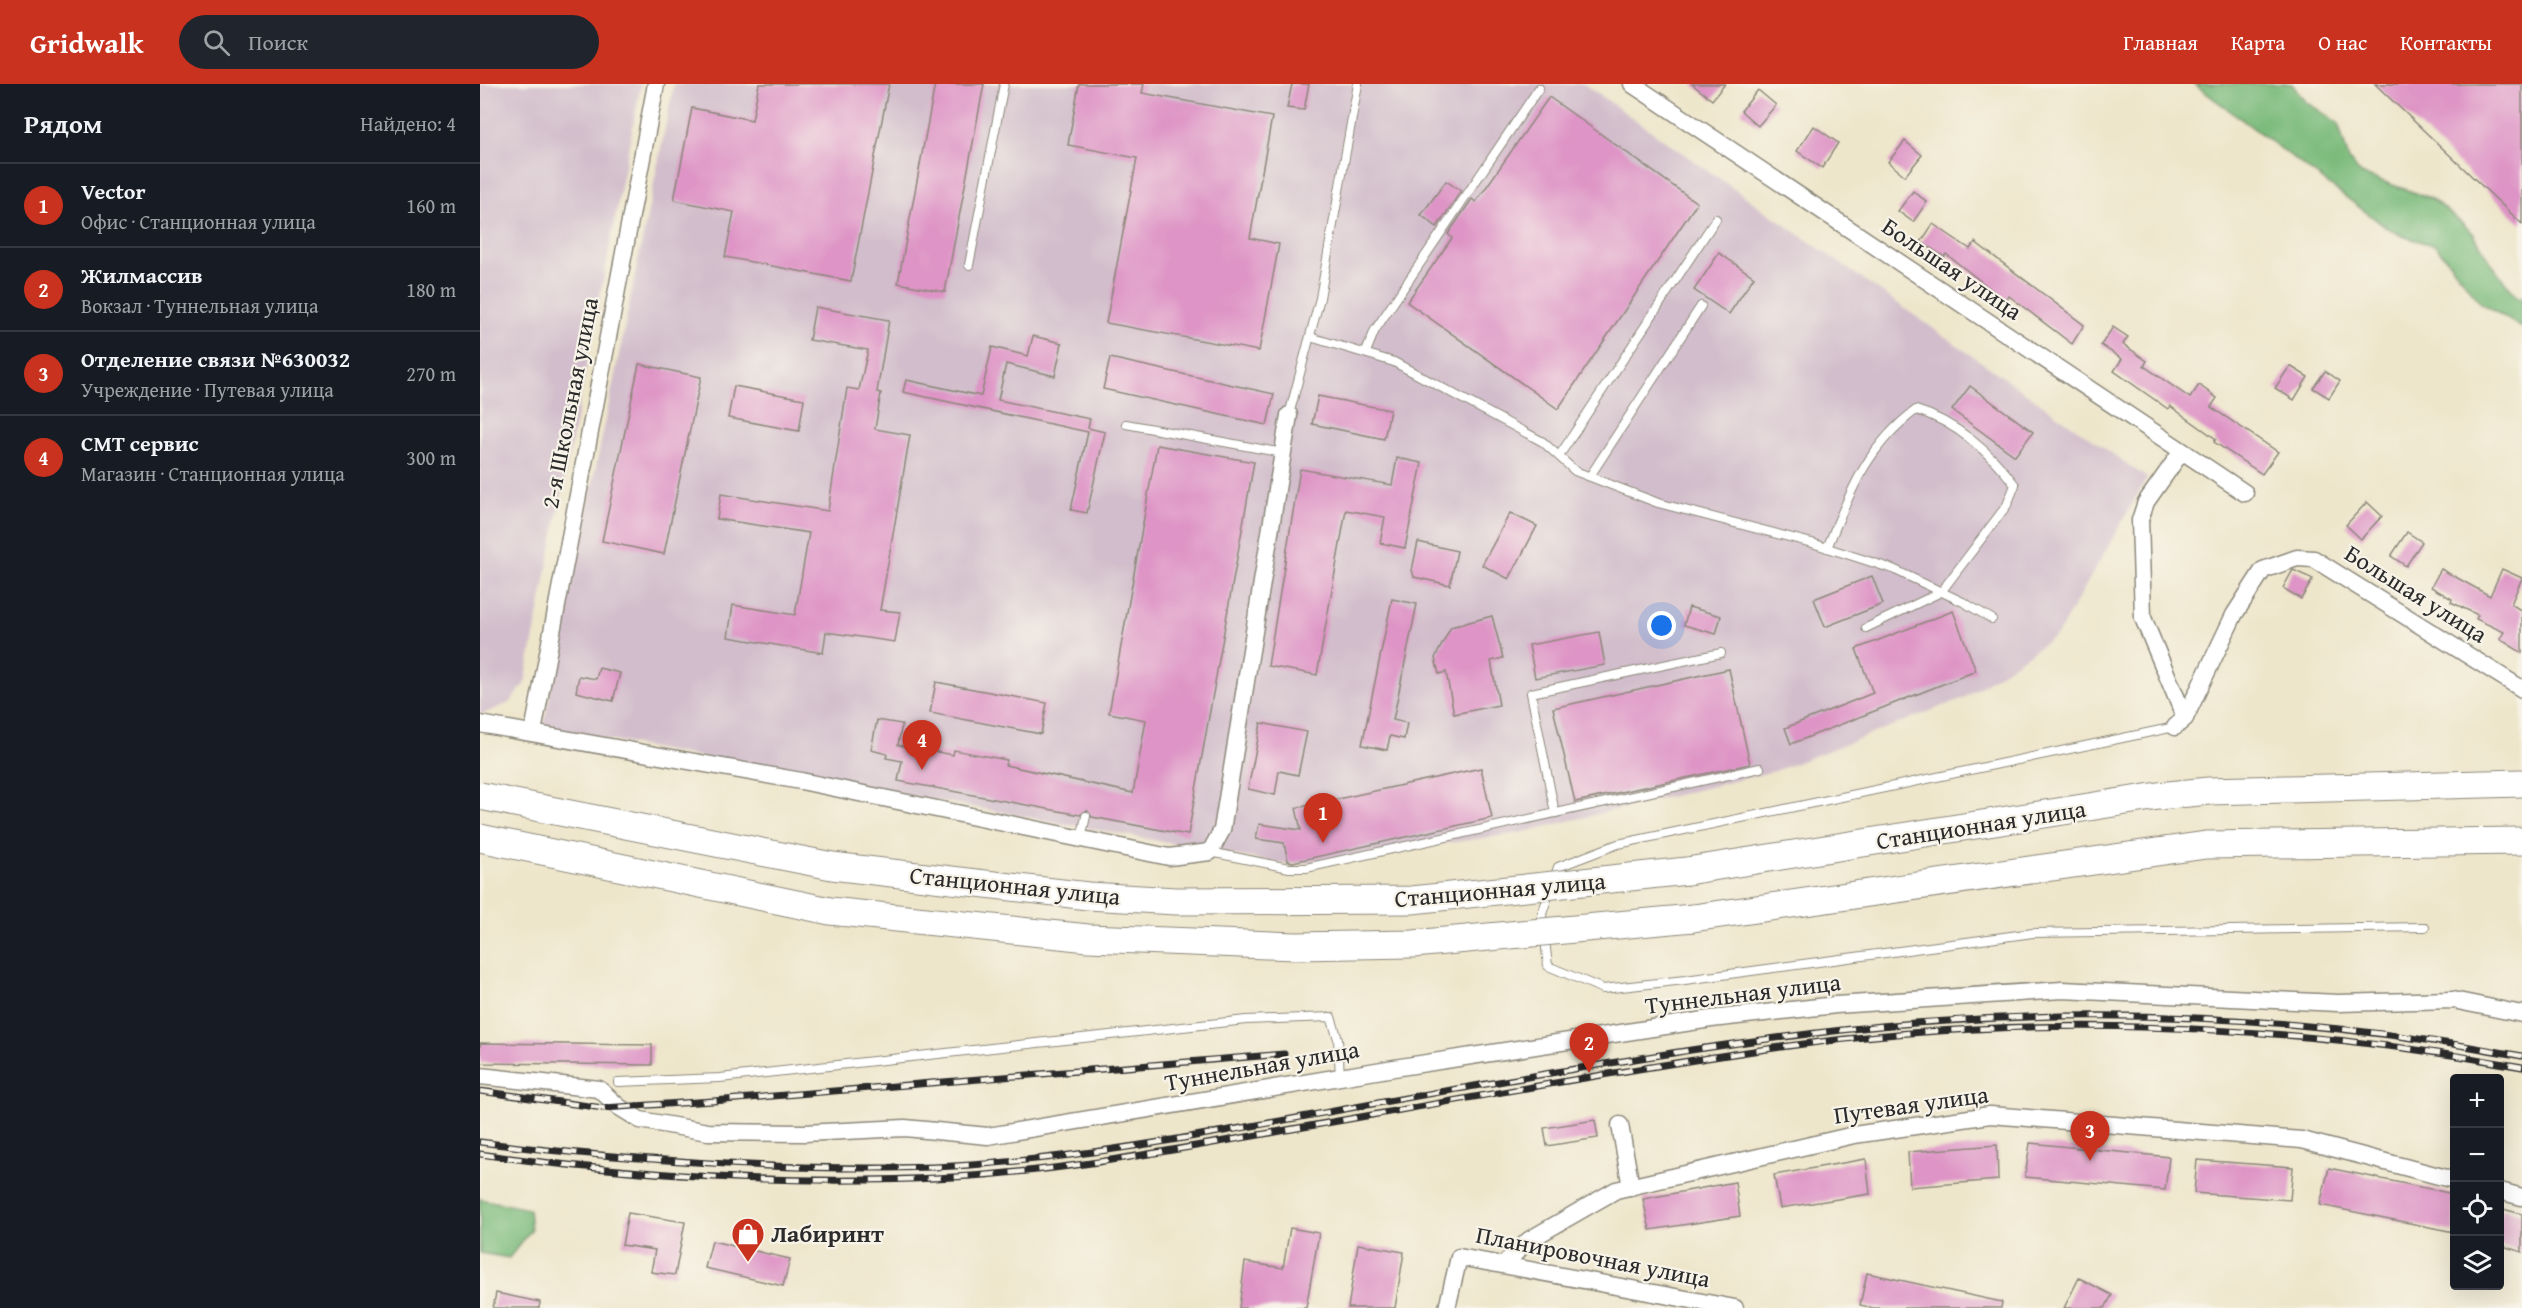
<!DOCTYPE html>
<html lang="ru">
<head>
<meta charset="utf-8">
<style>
  :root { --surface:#171b24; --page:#20242c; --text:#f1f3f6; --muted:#9ea1a6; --line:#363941; --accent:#c8321e }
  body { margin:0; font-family:"Gentium Book Plus",serif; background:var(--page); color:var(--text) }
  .controls { position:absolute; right:18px; bottom:18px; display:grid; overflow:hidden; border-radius:6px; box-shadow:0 6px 24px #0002 }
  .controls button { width:54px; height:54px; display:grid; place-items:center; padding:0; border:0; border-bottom:2px solid var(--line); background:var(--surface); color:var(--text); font:30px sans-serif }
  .you { position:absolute; left:1182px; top:542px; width:21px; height:21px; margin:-15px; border:4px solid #fff; border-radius:50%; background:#1a73e8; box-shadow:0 0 0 9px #1a73e833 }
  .badge { display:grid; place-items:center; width:39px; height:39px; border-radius:50%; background:var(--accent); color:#fff; font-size:20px; font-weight:700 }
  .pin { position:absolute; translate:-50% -50px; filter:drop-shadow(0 2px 3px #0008) }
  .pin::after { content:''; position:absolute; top:32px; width:21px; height:18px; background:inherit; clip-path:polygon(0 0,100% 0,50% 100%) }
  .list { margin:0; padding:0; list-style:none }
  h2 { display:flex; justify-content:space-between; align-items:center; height:78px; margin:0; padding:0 24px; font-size:26px }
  h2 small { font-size:20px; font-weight:400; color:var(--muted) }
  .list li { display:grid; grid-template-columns:39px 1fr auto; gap:18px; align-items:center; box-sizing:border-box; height:84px; padding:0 24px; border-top:2px solid var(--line) }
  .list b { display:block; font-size:22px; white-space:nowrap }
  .list p { margin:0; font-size:20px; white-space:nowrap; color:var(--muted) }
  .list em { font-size:20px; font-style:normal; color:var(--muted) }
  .icon { flex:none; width:33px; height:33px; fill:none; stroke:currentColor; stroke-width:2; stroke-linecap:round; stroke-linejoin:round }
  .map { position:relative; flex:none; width:2042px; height:1224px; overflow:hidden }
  header { display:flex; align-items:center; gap:36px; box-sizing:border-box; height:84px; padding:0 30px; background:var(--accent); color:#fff }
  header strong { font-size:28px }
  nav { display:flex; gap:33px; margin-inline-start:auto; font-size:21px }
  .search { width:420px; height:54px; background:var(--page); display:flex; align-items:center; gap:15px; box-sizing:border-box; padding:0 21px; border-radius:33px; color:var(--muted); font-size:22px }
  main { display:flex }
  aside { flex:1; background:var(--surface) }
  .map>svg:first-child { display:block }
</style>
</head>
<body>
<header>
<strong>Gridwalk</strong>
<div class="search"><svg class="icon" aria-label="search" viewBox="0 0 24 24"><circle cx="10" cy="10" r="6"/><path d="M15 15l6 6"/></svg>Поиск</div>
<nav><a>Главная</a><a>Карта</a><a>О нас</a><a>Контакты</a></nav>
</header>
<main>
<aside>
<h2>Рядом<small>Найдено: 4</small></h2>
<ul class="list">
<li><span class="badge">1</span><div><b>Vector</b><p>Офис · Станционная улица</p></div><em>160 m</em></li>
<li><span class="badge">2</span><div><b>Жилмассив</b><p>Вокзал · Туннельная улица</p></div><em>180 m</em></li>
<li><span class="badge">3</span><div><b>Отделение связи №630032</b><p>Учреждение · Путевая улица</p></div><em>270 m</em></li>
<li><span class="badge">4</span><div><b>СМТ сервис</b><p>Магазин · Станционная улица</p></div><em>300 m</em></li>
</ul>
</aside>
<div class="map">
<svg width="2042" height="1224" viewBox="0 0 2042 1224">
  <rect width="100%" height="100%" fill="#f7f3e8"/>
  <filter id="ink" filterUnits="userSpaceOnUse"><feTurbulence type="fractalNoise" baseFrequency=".0167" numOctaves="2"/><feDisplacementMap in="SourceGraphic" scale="12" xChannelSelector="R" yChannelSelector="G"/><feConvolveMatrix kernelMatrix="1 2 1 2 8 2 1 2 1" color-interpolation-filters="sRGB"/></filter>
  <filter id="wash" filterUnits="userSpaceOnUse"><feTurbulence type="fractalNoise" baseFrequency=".008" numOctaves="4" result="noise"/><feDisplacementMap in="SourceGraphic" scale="24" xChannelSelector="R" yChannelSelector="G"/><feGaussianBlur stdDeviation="1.35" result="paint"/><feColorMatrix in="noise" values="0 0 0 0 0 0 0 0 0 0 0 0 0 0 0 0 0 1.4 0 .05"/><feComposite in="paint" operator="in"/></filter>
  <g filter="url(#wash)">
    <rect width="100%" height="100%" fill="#eee6cb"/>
    <g fill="#d1bdcb">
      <path d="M0,0H161L45,599L29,619L0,631Z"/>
      <path d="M194,0H1104L1667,394L1578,550L1484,614L1295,687L1039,749L808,781L63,644Z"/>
    </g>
    <g fill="#7cbb7c" stroke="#547354" stroke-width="1.5">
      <path d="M1714,0H1812L1825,17L1858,39L1869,76L1881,90L1950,114L1965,125L1993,149L2013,182L2037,213H2042V244L2001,219L1956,162L1922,152L1906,143Z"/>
      <path d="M0,1115L49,1125L51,1146L29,1174L0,1169Z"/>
    </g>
    <g id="blocks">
      <g fill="#de94c6">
        <path d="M279,0H409L371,197L245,173L254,128L194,116L212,24L272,36Z"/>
        <path d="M455,0H504L465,208L418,199Z"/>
        <path d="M599,0H664L662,9L792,33L770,154L799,160L779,267L626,239L657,74L588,61Z"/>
        <path d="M812,0H829L824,26L807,24Z"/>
        <path d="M1212,0H1245L1232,16Z"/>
        <path d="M1895,0H2042V140Z"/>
        <path d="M1278,6L1296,21L1278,42L1261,27Z"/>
        <path d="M1069,13L1217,119L1078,325L927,218L972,154L968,150L992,115L996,118Z"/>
        <path d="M1334,42L1358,59L1342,84L1317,67Z"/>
        <path d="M1425,57L1442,71L1425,92L1408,78Z"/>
        <path d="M966,97L981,107L957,143L941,131Z"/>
        <path d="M1433,107L1447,118L1433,138L1418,127Z"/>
        <path d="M1453,140L1490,165L1495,158L1604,241L1592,260L1529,212L1526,217L1466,170L1464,173L1441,158Z"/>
        <path d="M1239,169L1274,193L1249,230L1214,206Z"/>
        <path d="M335,223L409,236L397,308L401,309L395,345L430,351L400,526L420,528L415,558L346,548L343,569L248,553L253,521L315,531L329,449L237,435L241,410L348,427L367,304L379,306L388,266L329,256Z"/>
        <path d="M1633,243L1648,253L1643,260L1667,277L1664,282L1710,314L1719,301L1737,314L1731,323L1798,368L1782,390L1734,358L1736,355L1690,322L1688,325L1634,287L1642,275L1621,261Z"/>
        <path d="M553,252L582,259L575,292L526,280L518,316L610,335L608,344L625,348L607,429L591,426L608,348L423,308L426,296L501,312L512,263L548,272Z"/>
        <path d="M630,274L794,310L787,341L623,305Z"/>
        <path d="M159,280L221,293L184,470L122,457Z"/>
        <path d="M1810,282L1828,293L1814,316L1795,304Z"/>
        <path d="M1845,287L1860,297L1849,314L1833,304Z"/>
        <path d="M254,302L324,315L319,347L248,334Z"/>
        <path d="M1490,302L1553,348L1535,372L1472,326Z"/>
        <path d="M838,312L910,326L904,355L832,340Z"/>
        <path d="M677,361L774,378L708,751L612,733L607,726L600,731L418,697L422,677L406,674L407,670L391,666L397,636L422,640L418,661L473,671L474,666L527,676L525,681L653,709L666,636L629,629Z"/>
        <path d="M917,374L942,379L925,464L900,459L905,433L866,426L837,591L788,582L820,385L912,401Z"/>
        <path d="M1887,418L1902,432L1881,455L1866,441Z"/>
        <path d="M1030,429L1057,442L1029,495L1002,481Z"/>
        <path d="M1927,448L1942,458L1926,482L1911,472Z"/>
        <path d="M938,458L977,467L970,501L934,493L932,486Z"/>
        <path d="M1961,485L2010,512L2022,485L2042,494L2031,520L2042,527V569L2020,555L2024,548L1996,535L1998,531L1971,518L1972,515L1951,503Z"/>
        <path d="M1813,486L1833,495L1821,515L1803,504Z"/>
        <path d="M1392,492L1403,520L1345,543L1334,515Z"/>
        <path d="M912,515L937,520L913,636L927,639L924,655L910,652L907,666L882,661Z"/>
        <path d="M1209,523L1241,532L1236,550L1204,541Z"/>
        <path d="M1473,527L1496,587L1311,660L1305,644L1393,609L1376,565Z"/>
        <path d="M1012,532L1023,574L1011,577L1019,621L974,630L966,588L959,590L955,574L971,543Z"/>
        <path d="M1119,548L1125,581L1055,594L1049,561Z"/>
        <path d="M119,584L140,589L133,617L96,608L99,592L116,595Z"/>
        <path d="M1249,585L1270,680L1095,718L1073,624Z"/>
        <path d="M456,598L567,619L561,650L450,629Z"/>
        <path d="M781,639L827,648L818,691L799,687L795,711L768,705Z"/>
        <path d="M1001,684L1012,734L813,778L808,777L804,759L776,755L779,740L821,746L816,724Z"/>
        <path d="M0,959L172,961V981L0,979Z"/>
        <path d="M1115,1036L1118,1054L1067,1062L1064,1044Z"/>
        <path d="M1550,1059L1689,1073L1685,1106L1545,1093Z"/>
        <path d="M1517,1061L1518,1096L1430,1103L1428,1068Z"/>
        <path d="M1386,1075L1390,1110L1300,1124L1294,1091Z"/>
        <path d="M1717,1076L1813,1083L1810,1116L1714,1109Z"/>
        <path d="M1849,1084L1974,1110V1148L1840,1121Z"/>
        <path d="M1255,1098L1260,1132L1170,1146L1163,1115Z"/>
        <path d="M2023,1125L2042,1130V1168L2019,1161V1136Z"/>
        <path d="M148,1129L205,1138L195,1191L171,1188L175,1166L142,1161Z"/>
        <path d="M810,1144L839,1149L826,1224H759L765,1178L803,1184Z"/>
        <path d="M232,1157L310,1175L303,1202L225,1184Z"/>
        <path d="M878,1160L924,1168L915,1224H868Z"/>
        <path d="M1387,1189L1522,1218L1521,1224H1394L1380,1221Z"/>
        <path d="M1599,1194L1632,1211L1625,1224H1584Z"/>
        <path d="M16,1209L60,1218L59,1224H13Z"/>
      </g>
    </g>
  </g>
  <g filter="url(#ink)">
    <use href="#blocks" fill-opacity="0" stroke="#8c887b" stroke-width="1.5"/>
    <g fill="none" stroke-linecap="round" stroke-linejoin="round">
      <g stroke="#8c887b" stroke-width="10">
        <g id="lane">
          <path d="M489,181L524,0"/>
          <path d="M830,253L914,278L1063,358L1095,387L1178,419L1332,459L1413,485L1483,518L1512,535"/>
          <path d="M886,268L895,246L1059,4"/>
          <path d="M809,331L840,214L878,0"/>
          <path d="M646,340L803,369"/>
          <path d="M1079,372L1236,135"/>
          <path d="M1110,392L1221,222"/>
          <path d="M1347,464C1370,409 1386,363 1436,326C1475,337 1512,370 1535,401L1527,421L1461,508L1386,544"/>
          <path d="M1695,643L1138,760L1078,783L1062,830L1068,882L1123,905L1205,896L1553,849L1945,843"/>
          <path d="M1075,729L1051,609L1241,569"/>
          <path d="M601,755L606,732"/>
          <path d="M730,768L809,784H826L1280,684"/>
          <path d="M138,998L240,994L766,936L851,933L858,955L860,993"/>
        </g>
      </g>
      <g stroke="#8c887b" stroke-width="19">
        <g id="street">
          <path d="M1152,0L1765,409"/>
          <path d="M1702,367L1666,418L1660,436L1663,534L1705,634"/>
          <path d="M0,640L321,697L689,773L730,768L742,746L809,331"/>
          <path d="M1695,643L1705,634L1754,531L1783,486L1817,474L1834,475L2042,605"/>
          <path d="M53,648L176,0"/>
          <path d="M0,992L119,1005L139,1023L160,1036L228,1048L324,1049L425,1044L508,1052L914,984L1231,935L1356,921L1582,906L1858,919L1973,916L2042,930"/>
          <path d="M1140,1041L1151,1103"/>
          <path d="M2020,1107L2042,1113"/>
          <path d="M1024,1180L1049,1156L1136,1106L1374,1051L1510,1031L1822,1056L1974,1096"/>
          <path d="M967,1224L979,1173L1255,1224"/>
        </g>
      </g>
      <g stroke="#8c887b" stroke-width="29">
        <g id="primary">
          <path d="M1207,787L1678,712L1729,707L2042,699"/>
          <path d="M1213,834L1726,761L2042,757"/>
        </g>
      </g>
      <use href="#lane" stroke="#fff" stroke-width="8"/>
      <use href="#street" stroke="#fff" stroke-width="16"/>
      <use href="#primary" stroke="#fff" stroke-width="27"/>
      <g stroke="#2b2b2b" stroke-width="7">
        <g id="rail">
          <path d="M0,1007L123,1024L233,1017L804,970"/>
          <path d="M0,1058C82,1069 164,1075 247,1080C322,1084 399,1086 474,1082C633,1073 797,1036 954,1009C1114,982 1274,952 1435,939C1637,923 1842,934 2042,972"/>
          <path d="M0,1070C156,1092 317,1102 474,1093C585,1087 693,1066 801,1047C968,1018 1134,987 1301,963C1545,929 1800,938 2042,983"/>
        </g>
      </g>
      <use href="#rail" stroke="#f7f3e8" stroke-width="4.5" stroke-dasharray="14" stroke-linecap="butt"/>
      <g stroke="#8c887b" stroke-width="29" stroke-linecap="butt">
        <g id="primary-bridge">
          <path d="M0,712L352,782L608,812L696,817L932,816L1207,787"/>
          <path d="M0,754L350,827L608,854L815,862L933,860L1213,834"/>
        </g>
      </g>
      <use href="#primary-bridge" stroke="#fff" stroke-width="27"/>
    </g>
  </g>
  <defs>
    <g id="shop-pin" transform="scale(1.725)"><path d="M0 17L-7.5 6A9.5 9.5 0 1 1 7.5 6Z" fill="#c8321e" stroke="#f7f3e8"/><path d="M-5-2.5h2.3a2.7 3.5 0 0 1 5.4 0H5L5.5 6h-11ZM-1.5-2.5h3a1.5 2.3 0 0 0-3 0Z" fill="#fff"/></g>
  </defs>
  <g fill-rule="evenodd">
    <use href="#shop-pin" x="268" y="1150"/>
  </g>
  <g text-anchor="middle" stroke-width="4.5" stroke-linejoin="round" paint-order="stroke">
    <g font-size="24" fill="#2b2b2b" stroke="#f7f3e8">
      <text transform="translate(1472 185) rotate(34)" y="8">Большая улица</text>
      <text transform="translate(90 319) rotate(-79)" y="8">2-я Школьная улица</text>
      <text transform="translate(1936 510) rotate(32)" y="8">Большая улица</text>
      <text transform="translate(1501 741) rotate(-9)" y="8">Станционная улица</text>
      <text transform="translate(535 802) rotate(6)" y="8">Станционная улица</text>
      <text transform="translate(1020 806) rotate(-5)" y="8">Станционная улица</text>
      <text transform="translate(1263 910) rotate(-7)" y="8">Туннельная улица</text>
      <text transform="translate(782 982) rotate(-10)" y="8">Туннельная улица</text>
      <text transform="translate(1431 1021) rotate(-8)" y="8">Путевая улица</text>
      <text transform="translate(1113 1173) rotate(11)" y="8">Планировочная улица</text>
    </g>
    <g font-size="24" font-weight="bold" fill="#2b2b2b" stroke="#f7f3e8" text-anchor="start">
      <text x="291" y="1158">Лабиринт</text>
    </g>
  </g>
</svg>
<div class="controls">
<button>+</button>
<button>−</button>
<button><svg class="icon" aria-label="locate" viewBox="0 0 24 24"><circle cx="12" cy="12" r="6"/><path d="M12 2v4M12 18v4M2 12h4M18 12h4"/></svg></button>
<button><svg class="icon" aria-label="layers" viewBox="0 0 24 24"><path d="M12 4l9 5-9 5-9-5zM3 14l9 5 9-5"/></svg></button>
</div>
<div class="you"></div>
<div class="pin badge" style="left:843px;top:759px">1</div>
<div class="pin badge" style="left:1109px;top:989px">2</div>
<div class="pin badge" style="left:1610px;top:1077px">3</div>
<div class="pin badge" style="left:442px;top:686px">4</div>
</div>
</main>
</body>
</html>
